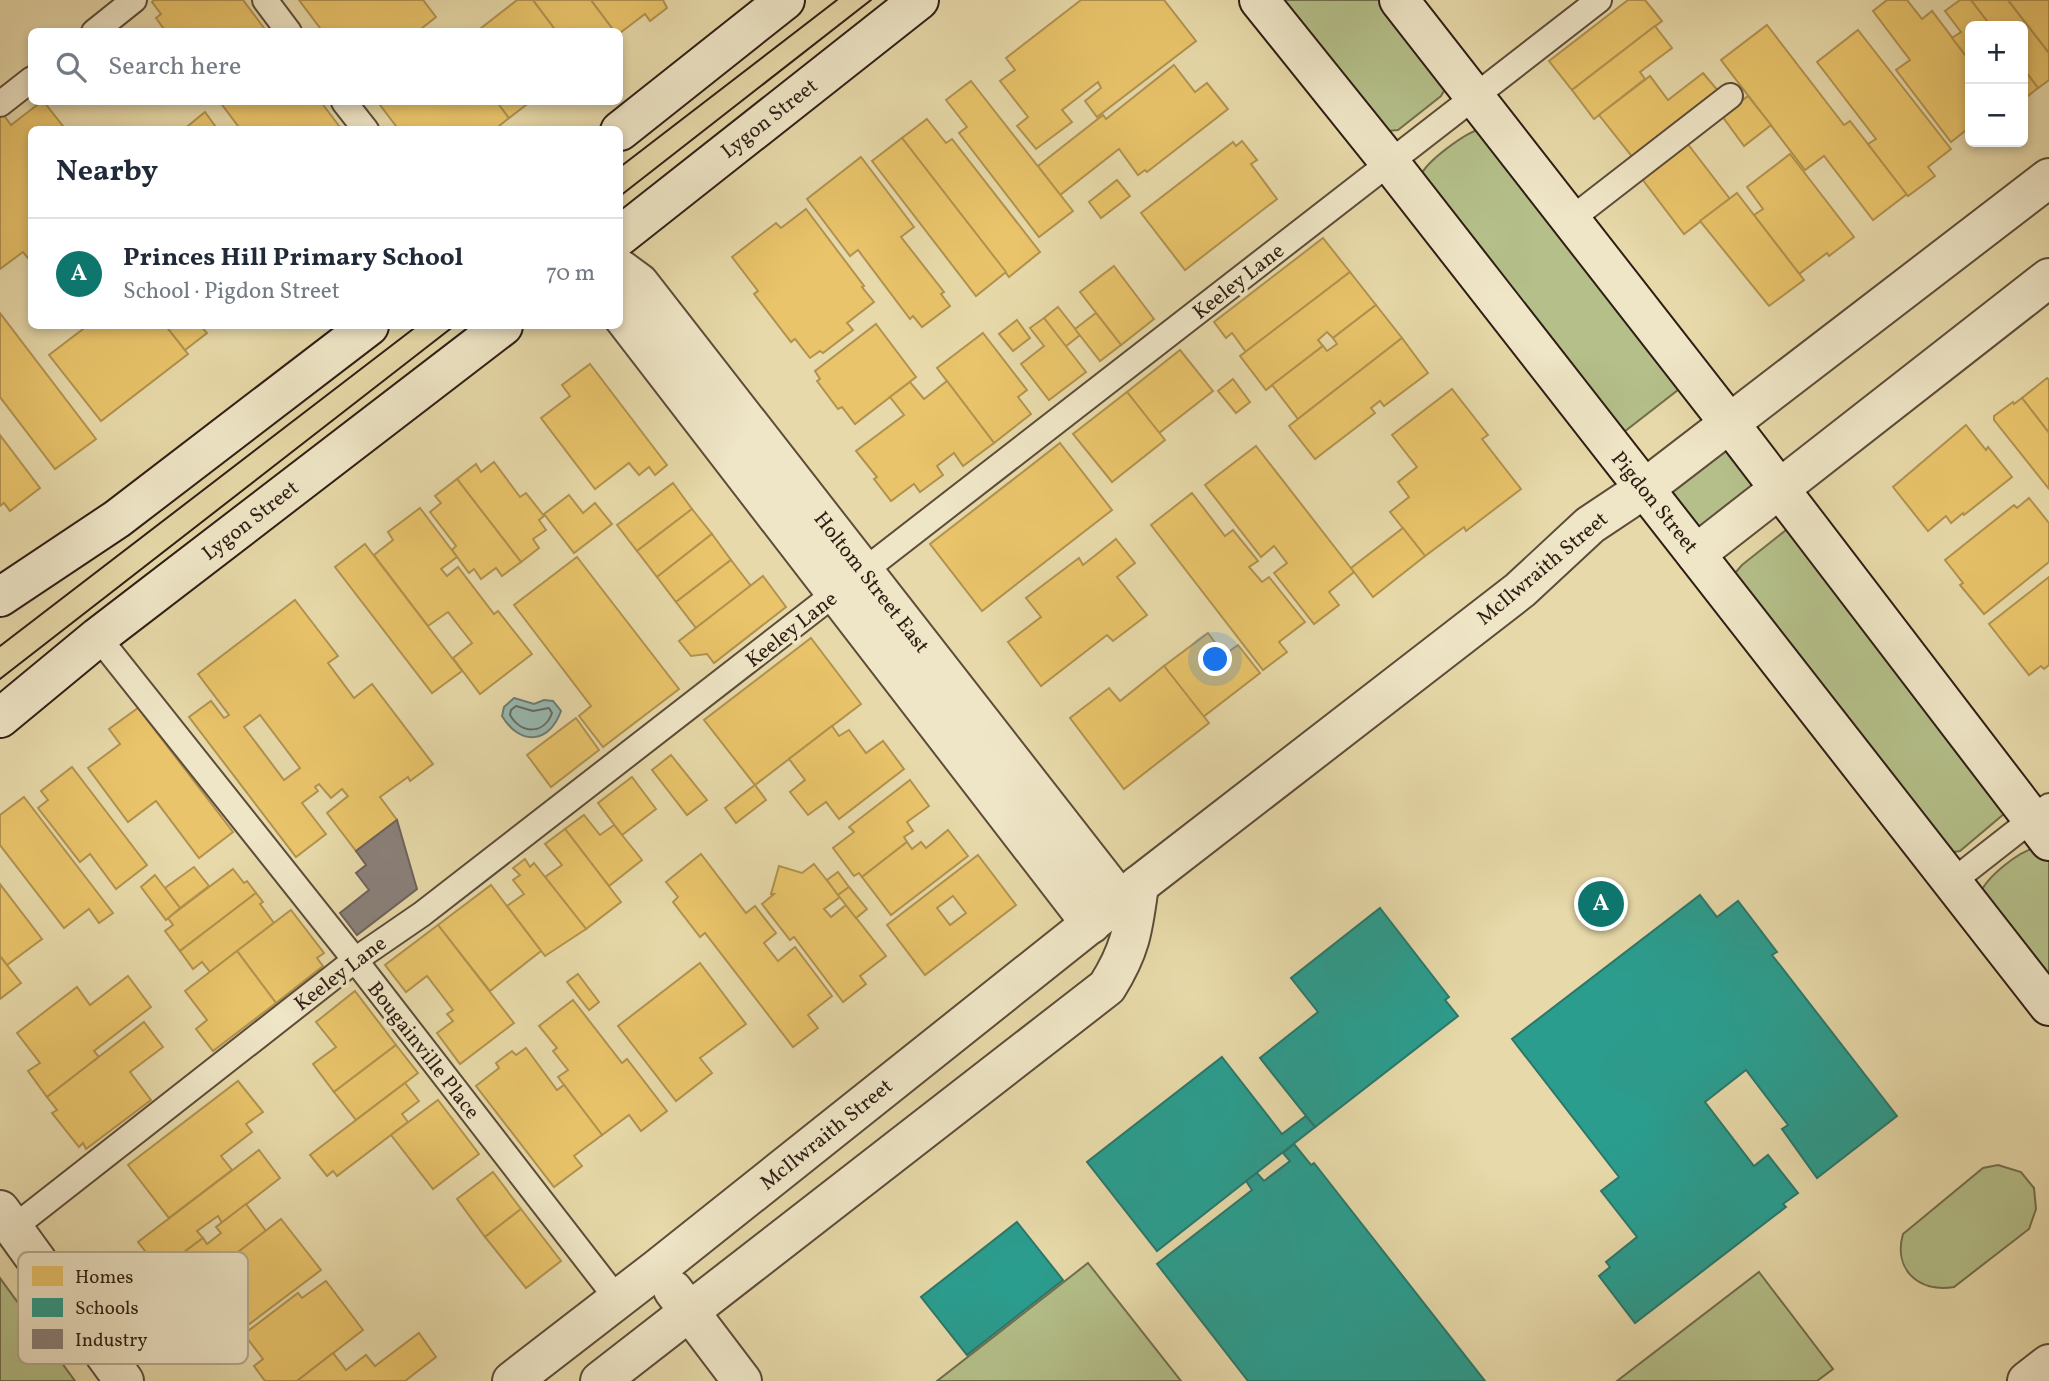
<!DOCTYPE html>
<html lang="en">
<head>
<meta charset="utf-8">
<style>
  :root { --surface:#fff; --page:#f2f2f3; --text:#1f2937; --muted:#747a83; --line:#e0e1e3; --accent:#0f766e }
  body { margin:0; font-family:Vollkorn,serif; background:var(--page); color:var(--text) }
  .controls { position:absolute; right:21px; top:21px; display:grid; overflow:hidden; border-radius:10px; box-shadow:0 4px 10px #0003 }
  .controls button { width:63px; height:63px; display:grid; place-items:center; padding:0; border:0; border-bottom:2px solid var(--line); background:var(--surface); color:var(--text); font:35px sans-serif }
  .you { position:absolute; left:1216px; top:660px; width:24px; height:24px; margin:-18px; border:5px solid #fff; border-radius:50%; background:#1a73e8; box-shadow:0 0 0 10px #1a73e833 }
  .badge { display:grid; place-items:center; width:46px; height:46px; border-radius:50%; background:var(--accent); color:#fff; font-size:23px; font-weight:700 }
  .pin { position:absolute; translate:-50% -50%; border:4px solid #fff; box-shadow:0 2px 7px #0006 }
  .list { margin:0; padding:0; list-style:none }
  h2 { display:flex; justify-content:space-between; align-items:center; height:91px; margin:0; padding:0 28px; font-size:30px }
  h2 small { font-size:23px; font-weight:400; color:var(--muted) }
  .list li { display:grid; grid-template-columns:46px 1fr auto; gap:21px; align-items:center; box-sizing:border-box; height:112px; padding:0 28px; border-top:2px solid var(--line) }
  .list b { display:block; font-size:26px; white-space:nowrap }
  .list p { margin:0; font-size:23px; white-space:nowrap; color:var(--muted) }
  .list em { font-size:23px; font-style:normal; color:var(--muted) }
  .icon { flex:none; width:38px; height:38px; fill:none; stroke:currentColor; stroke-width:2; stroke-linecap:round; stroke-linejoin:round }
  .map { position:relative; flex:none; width:2049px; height:1381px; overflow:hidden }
  .search { position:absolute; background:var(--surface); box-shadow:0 4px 10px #0003; left:28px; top:28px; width:595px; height:77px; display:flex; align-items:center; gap:18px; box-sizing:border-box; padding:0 24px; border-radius:10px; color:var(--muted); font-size:26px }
  .panel { position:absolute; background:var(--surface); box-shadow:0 4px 10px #0003; left:28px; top:126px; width:595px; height:203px; border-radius:10px }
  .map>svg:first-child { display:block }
</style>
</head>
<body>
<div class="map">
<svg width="2049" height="1381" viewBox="0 0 2049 1381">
  <rect width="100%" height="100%" fill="#e7d9a9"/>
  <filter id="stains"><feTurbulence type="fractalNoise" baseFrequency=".00286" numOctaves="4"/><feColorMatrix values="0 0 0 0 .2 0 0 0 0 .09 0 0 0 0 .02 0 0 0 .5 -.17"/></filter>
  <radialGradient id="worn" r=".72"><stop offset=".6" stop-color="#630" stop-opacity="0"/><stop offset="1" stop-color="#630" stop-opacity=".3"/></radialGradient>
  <g fill="#b4bf89" stroke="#726e4e" stroke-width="2">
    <path d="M1283,0H1383L1445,89L1441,96L1398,130L1388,131Z"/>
    <path d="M1481,129L1683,386L1620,435L1421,175C1427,161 1466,132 1481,129Z"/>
    <path d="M1729,449L1757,484L1696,530L1670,491L1719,450Z"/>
    <path d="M1786,530L1791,531L2005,813L1960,851L1948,853L1735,573L1742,565Z"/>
    <path d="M2035,848L2049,858V988L1981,892C1987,877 2019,851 2035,848Z"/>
    <path d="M1998,1165L2021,1172L2034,1188L2036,1209L2029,1229L1954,1287C1918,1293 1893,1269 1903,1234L1983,1168Z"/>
    <path d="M1088,1263L1181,1381H937Z"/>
    <path d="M1759,1272L1833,1369L1817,1381H1617Z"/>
    <path d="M0,1278L75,1381H0Z"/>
  </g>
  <path fill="#98b9b1" stroke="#6e7b72" stroke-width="2" d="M514,698L534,704L544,700L553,701L561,711C549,744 520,746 502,716L504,707Z"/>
  <g fill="#e9c46a" stroke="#b19250" stroke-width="2" fill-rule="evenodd">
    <path d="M154,0H243L267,32H166L156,18L161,14L152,2Z"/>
    <path d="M299,0H423L436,17L417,32H323Z"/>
    <path d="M517,0H533L557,32H476Z"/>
    <path d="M533,0H591L615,32H557Z"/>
    <path d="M591,0H663L667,8L650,21L645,14L620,33L615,32Z"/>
    <path d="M1081,0H1164L1196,41L1097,117L1085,101L1101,88L1098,82L1062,110L1072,122L1036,149L1017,126L1028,117L1000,81L1015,70L1006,58Z"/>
    <path d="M1628,0H1645L1662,21L1572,90L1549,61Z"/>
    <path d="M1887,0H1907L1922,19L1932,11L1970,61L1968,68L1970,71V127L1951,142L1896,70L1910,60L1873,11Z"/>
    <path d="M1960,0H1971L1991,26H1970V61L1952,38L1961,32L1945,11Z"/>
    <path d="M1971,0H2008L2049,53V80L2038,88L2023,68V26H1991Z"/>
    <path d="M2008,0H2049V53Z"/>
    <path d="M1767,25L1844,125L1850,121L1907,194L1873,220L1824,156L1805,170L1721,60Z"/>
    <path d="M1655,26L1672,48L1640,72L1645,79L1594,119L1572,90Z"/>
    <path d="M1858,30L1951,149L1928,167L1935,176L1908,196L1868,144L1876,139L1817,62Z"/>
    <path d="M1174,65L1195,92L1207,83L1228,109L1147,172L1145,170L1138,175L1119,149L1060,195L1038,166L1103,115L1106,119Z"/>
    <path d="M2023,68L2038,88L2023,100Z"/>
    <path d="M1703,73L1720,93L1634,159L1599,115L1650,76L1668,100Z"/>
    <path d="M971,81L1073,211L1039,237L959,133L967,127L946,100Z"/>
    <path d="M1748,96L1771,125L1744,146L1722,116Z"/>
    <path d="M41,102H44L66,130H32V263L23,252L0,269V117L3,114L11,125Z"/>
    <path d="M220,102H321L342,130H241Z"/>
    <path d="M384,102H497L509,118L494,130H399L380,105Z"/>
    <path d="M497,102H530L509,118Z"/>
    <path d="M205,112L218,130H183Z"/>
    <path d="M927,119L946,143L952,139L1040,252L1009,277L902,138Z"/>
    <path d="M902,138L1006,272L976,296L872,161Z"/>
    <path d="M1242,141L1257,160L1251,164L1277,199L1185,270L1141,213L1233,142L1236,146Z"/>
    <path d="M1687,143L1730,199L1684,234L1642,179Z"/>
    <path d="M1790,154L1854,237L1829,256L1827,253L1799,274L1754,215L1763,209L1747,187Z"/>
    <path d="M861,157L914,227L901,237L944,292L941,294L950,306L922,327L913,316L910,319L858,250L850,256L807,199Z"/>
    <path d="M1117,180L1130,196L1101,218L1089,202Z"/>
    <path d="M1737,193L1804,280L1769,306L1700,221Z"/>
    <path d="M806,209L864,286L862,287L874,302L847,323L853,330L823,353L820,351L810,358L795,339L791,342L754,294L758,291L732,257L776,223L781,228Z"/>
    <path d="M1323,238L1350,272L1246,352L1232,333L1226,338L1214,322Z"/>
    <path d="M1114,266L1154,319L1121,345L1080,292Z"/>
    <path d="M1350,272L1376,305L1333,338L1327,332L1318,340L1323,346L1266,390L1240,356Z"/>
    <path d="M1376,305L1402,338L1298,419L1272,385L1323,346L1327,351L1337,344L1333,338Z"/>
    <path d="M1058,307L1080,335L1065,347L1044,318Z"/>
    <path d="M0,313L96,439L55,469L0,397Z"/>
    <path d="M1096,313L1121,345L1100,361L1075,329Z"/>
    <path d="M1044,318L1086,372L1049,400L1021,364L1044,346L1030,328Z"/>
    <path d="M1017,320L1030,338L1013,351L999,334Z"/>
    <path d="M876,324L916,377L855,424L842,407L838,409L817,381L820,379L815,371Z"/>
    <path d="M87,326H166L188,354L101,421L49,355Z"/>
    <path d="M166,326H201L207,333L185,350Z"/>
    <path d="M983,333L1027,390L1018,397L1031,414L994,443L937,368Z"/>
    <path d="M1402,338L1428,373L1384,406L1380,401L1371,408L1375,413L1315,459L1289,426Z"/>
    <path d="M1180,350L1213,391L1159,433L1127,392Z"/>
    <path d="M590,364L667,465L655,475L649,467L639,475L629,463L595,489L541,418L570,396L562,385Z"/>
    <path d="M2047,378L2049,380V433L2022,398Z"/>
    <path d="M1233,379L1250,402L1236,413L1218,391Z"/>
    <path d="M947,381L994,443L963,466L954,453L937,466L943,475L920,492L914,484L891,501L874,479L877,477L856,451L904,415L890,397L910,382L924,399Z"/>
    <path d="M1452,389L1488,435L1482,439L1521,489L1466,531L1464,527L1425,556L1390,512L1409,497L1398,482L1417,467L1392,435Z"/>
    <path d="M1127,392L1165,440L1112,482L1073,434Z"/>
    <path d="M2022,398L2049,433V489L1994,420V416L2013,402L2014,404Z"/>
    <path d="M1966,425L1986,450L1988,447L2012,477L1964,515L1963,513L1951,523L1946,516L1928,531L1893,487Z"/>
    <path d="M0,435L40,488L10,511L4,503L0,506Z"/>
    <path d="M1060,443L1112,510L982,611L930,544Z"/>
    <path d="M1256,446L1354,572L1329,592L1339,605L1314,624L1274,573L1287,563L1274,546L1261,557L1205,485Z"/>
    <path d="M494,462L520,497L526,493L544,516L539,520L546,530L533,539L539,548L521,562L457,479L476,464L481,472Z"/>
    <path d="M457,479L521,562L502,576L496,568L481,579L474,569L469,573L452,550L456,546L430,512L441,503L435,496Z"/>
    <path d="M673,483L692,509L637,551L617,525Z"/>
    <path d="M1192,493L1225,536L1233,530L1258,561L1249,567L1262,582L1269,577L1305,622L1279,642L1287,652L1263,670L1151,525Z"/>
    <path d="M569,495L583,513L595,503L612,524L574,553L544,514Z"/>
    <path d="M2029,498L2049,523V562L1984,614L1960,585L1963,583L1945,560L2014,505L2017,508Z"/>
    <path d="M420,508L457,557L441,569L447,576L458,567L494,614L498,611L532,654L480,694L453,658L472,643L448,612L428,626L374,555L393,540L388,532Z"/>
    <path d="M692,509L712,534L657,577L637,551Z"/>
    <path d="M1403,528L1425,556L1373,597L1351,568Z"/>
    <path d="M712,534L731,560L676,602L657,577Z"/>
    <path d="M1116,539L1135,563L1117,577L1147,615L1113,641L1107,635L1041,686L1008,642L1041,617L1026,598L1079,558L1083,565Z"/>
    <path d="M365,544L462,671L432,693L335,567Z"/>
    <path d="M577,557L679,689L603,747L579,716L591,706L514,605Z"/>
    <path d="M731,560L751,586L696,628L676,602Z"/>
    <path d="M763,576L786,607L714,663L707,654L691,656L679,641Z"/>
    <path d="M2049,577V665L2044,669L2041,666L2029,675L1989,624Z"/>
    <path d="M295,600L338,656L328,663L354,698L372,684L433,764L410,781L408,777L380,797L397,820L356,851L327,813L348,796L342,789L331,798L319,784L315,787L318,791L302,803L326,834L296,857L189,717L211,701L224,718L229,715L198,674ZM260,715L300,768L284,780L244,727Z"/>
    <path d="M1208,633L1224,655L1238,645L1260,673L1203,717L1164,666Z"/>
    <path d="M811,638L861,704L755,785L704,720Z"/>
    <path d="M1164,666L1209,723L1124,789L1070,718L1109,688L1120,701Z"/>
    <path d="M138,708L233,832L199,858L156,801L128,822L88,768L120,744L109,729Z"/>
    <path d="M576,718L599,750L551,787L527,755Z"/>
    <path d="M832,726L839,736L849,730L866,753L883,741L904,769L839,819L826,802L808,815L790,792L805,780L789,759Z"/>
    <path d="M671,755L707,800L687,815L652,770Z"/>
    <path d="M72,767L147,865L116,889L90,854L80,862L38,808L48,800L41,791Z"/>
    <path d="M632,777L656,809L622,835L598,803Z"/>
    <path d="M910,780L929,806L907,822L913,831L904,837L907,842L862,877L859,873L854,876L833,848L854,832L849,827Z"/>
    <path d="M755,785L766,800L736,823L725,808Z"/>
    <path d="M24,797L113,913L99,923L89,909L64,928L0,845V815Z"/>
    <path d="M584,815L600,835L614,825L642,860L609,886L565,829Z"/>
    <path d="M565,829L621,902L586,929L545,877L562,865L545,844Z"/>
    <path d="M948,830L968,856L891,915L862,877L907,842L912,849L921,842L926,848Z"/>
    <path d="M701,854L746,913L755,906L776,933L764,943L778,961L795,947L832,996L808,1015L818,1028L793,1047L705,933L700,937L673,902L678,897L666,882Z"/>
    <path d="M978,855L1016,905L925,975L887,925ZM953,896L966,913L950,925L937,908Z"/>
    <path d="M525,859L530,867L534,863L586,929L545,956L507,906L524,894L513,880L520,875L513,868Z"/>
    <path d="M814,864L840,897L824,909L831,917L846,905L886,956L860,976L866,984L843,1002L794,937L790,940L762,904L774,894H771L779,866L802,873Z"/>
    <path d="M194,867L209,886L180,908L165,888Z"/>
    <path d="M233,869L244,883L247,881L256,893L180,951L165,931L173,925L168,918Z"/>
    <path d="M838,872L849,887L838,895L827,880Z"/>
    <path d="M155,875L180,908L166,920L141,887Z"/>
    <path d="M0,884L42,939L7,965L0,956Z"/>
    <path d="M491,885L541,951L490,991L438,925Z"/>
    <path d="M849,887L867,909L856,918L838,895Z"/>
    <path d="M256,893L263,902L260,904L274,923L210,972L202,962L193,969L180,951Z"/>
    <path d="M291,910L324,953L317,958L323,966L276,1003L237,951Z"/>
    <path d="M438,925L514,1023L460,1064L437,1033L453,1021L447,1014L453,1010L427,976L406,992L385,965Z"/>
    <path d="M237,951L276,1003L213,1051L196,1029L207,1020L185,991Z"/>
    <path d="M0,956L21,983L0,999Z"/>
    <path d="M700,963L746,1024L700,1058L712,1073L676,1101L618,1026Z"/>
    <path d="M578,974L599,1002L589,1010L567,982Z"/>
    <path d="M128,976L151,1007L94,1051L99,1057L47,1097L28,1071L40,1063L17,1033L77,987L90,1005Z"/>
    <path d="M355,991L396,1045L334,1092L313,1064L336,1047L316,1022Z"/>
    <path d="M573,1000L622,1063L627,1059L667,1111L641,1131L629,1115L602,1135L558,1077L568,1070L553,1051L557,1048L539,1026Z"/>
    <path d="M144,1022L163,1047L130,1072L151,1100L86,1149L83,1143L79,1147L52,1113L57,1110L47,1097Z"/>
    <path d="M396,1045L418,1073L356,1120L334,1092Z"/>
    <path d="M526,1048L557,1090L564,1085L602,1135L574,1156L582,1166L554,1187L476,1086L499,1068L496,1063L512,1051L516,1055Z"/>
    <path d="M238,1081L263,1112L246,1124L252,1132L221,1156L232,1170L169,1218L128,1165Z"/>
    <path d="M405,1083L419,1101L402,1114L408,1122L337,1176L333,1171L327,1176L310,1155Z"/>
    <path d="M438,1100L479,1154L433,1189L391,1135Z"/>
    <path d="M259,1150L280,1178L222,1223L218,1216L197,1231L203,1238L160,1270L138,1242Z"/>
    <path d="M493,1172L521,1209L485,1237L457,1199Z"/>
    <path d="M246,1204L266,1231L180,1297L160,1270L203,1238L207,1244L221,1233L216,1227Z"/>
    <path d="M521,1209L561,1261L526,1288L485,1237Z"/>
    <path d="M281,1219L321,1270L227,1341L207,1315L219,1306L200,1281Z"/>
    <path d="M326,1281L363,1330L297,1381H265L254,1366L263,1359L244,1334L298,1293L302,1298Z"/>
    <path d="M419,1333L436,1357L405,1381H297L333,1353L346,1370L366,1355L375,1366Z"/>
  </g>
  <g fill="#2a9d8f" stroke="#2c776a" stroke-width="2">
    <path d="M1700,895L1717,917L1738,901L1777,952L1772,955L1897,1116L1817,1178L1782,1129L1788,1125L1746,1070L1705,1102L1754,1166L1768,1155L1798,1193L1783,1204L1786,1207L1635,1323L1599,1276L1610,1267L1606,1262L1637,1237L1601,1191L1619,1177L1512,1039Z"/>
    <path d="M1380,908L1449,997L1445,1000L1458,1016L1315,1127L1260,1058L1318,1012L1291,978Z"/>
    <path d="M1222,1057L1282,1134L1306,1116L1315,1127L1157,1251L1087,1162Z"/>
    <path d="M1294,1144L1311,1165L1314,1163L1485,1381H1248L1157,1264L1252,1190L1246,1181L1257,1173L1264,1181L1290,1161L1283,1153Z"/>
    <path d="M1017,1222L1063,1280L967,1355L921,1297Z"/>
  </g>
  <path fill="#8a817c" stroke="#6f635d" stroke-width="2" d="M397,820L417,889L357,935L340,913L369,890L356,873L366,865L356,851Z"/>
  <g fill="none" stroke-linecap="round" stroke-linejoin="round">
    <path stroke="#646b62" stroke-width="2" d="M516,706L533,711L549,708L552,713C544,735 521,734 510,715L511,710Z"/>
    <g stroke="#5d4c39" stroke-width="28">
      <g id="lane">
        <path d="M265,0L289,32"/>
        <path d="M94,32L134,0"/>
        <path d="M344,102L366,130"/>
        <path d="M0,104L32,79"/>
        <path d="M1570,220L1730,96"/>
        <path d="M98,637L355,960L618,1300"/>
        <path d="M1952,882L2049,806"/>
        <path d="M13,1228L355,960L422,914L1599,0"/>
      </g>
    </g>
    <g stroke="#5d4c39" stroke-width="42">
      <g id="street">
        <path d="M620,269L639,283L1120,900"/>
        <path d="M620,313L1091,924"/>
        <path d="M1696,554L2049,278"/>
        <path d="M0,1210L124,1381"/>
        <path d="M673,1290L742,1381"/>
        <path d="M512,1381L657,1269L1139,885L1520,590L1590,525L1644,489L2049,178"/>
        <path d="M600,1381L1107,987C1131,949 1133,929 1139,885"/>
        <path d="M2027,1381L2049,1364"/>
      </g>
    </g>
    <g stroke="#2f1d14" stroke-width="42">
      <g id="secondary">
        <path d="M1259,0L1390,163L2049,1006"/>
        <path d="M1399,0L1730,424L2049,841"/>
        <path d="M620,131L785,0"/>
        <path d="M620,236L919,0"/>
        <path d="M0,597L117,519L369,326"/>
        <path d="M0,718L98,637L503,326"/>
      </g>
    </g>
    <use href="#lane" stroke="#efe6c7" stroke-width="24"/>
    <use href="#street" stroke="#efe6c7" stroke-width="38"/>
    <use href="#secondary" stroke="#efe6c7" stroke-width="38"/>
    <g stroke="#2f1d14" stroke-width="2">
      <path d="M620,167L837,0"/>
      <path d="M620,196L871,0"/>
      <path d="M0,646L417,326"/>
      <path d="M0,679L454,326"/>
    </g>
  </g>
  <g text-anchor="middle" stroke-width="7" stroke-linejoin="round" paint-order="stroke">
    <g font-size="21" fill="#2f1d14" stroke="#efe6c7">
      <text transform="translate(769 118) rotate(-38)" y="7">Lygon Street</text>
      <text transform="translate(1238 281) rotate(-38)" y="7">Keeley Lane</text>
      <text transform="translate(1655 502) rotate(51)" y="7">Pigdon Street</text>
      <text transform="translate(250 520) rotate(-38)" y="7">Lygon Street</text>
      <text transform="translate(1542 568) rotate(-40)" y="7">McIlwraith Street</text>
      <text transform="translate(872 582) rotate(52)" y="7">Holtom Street East</text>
      <text transform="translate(791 629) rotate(-38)" y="7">Keeley Lane</text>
      <text transform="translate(340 973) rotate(-37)" y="7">Keeley Lane</text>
      <text transform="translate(424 1050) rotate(52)" y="7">Bougainville Place</text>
      <text transform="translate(826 1134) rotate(-39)" y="7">McIlwraith Street</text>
    </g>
  </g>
  <rect x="18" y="1252" width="230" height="112" rx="10" fill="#efe6c7" stroke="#b5aa91" stroke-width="2"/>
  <rect x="32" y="1266" width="31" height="20" fill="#e9c46a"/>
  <rect x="32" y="1298" width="31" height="19" fill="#2a9d8f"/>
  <rect x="32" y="1329" width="31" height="20" fill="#8a817c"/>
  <g font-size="19" fill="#2f1d14">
    <text x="75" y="1283">Homes</text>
    <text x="75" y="1314">Schools</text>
    <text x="75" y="1346">Industry</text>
  </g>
  <rect width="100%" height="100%" filter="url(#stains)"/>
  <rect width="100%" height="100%" fill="url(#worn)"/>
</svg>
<div class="controls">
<button>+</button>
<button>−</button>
</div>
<div class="you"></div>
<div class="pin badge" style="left:1601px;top:904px">A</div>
<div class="search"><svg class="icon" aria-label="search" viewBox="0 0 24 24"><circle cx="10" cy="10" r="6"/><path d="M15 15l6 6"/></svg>Search here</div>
<section class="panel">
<h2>Nearby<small></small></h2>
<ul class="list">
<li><span class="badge">A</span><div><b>Princes Hill Primary School</b><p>School · Pigdon Street</p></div><em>70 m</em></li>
</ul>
</section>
</div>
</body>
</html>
